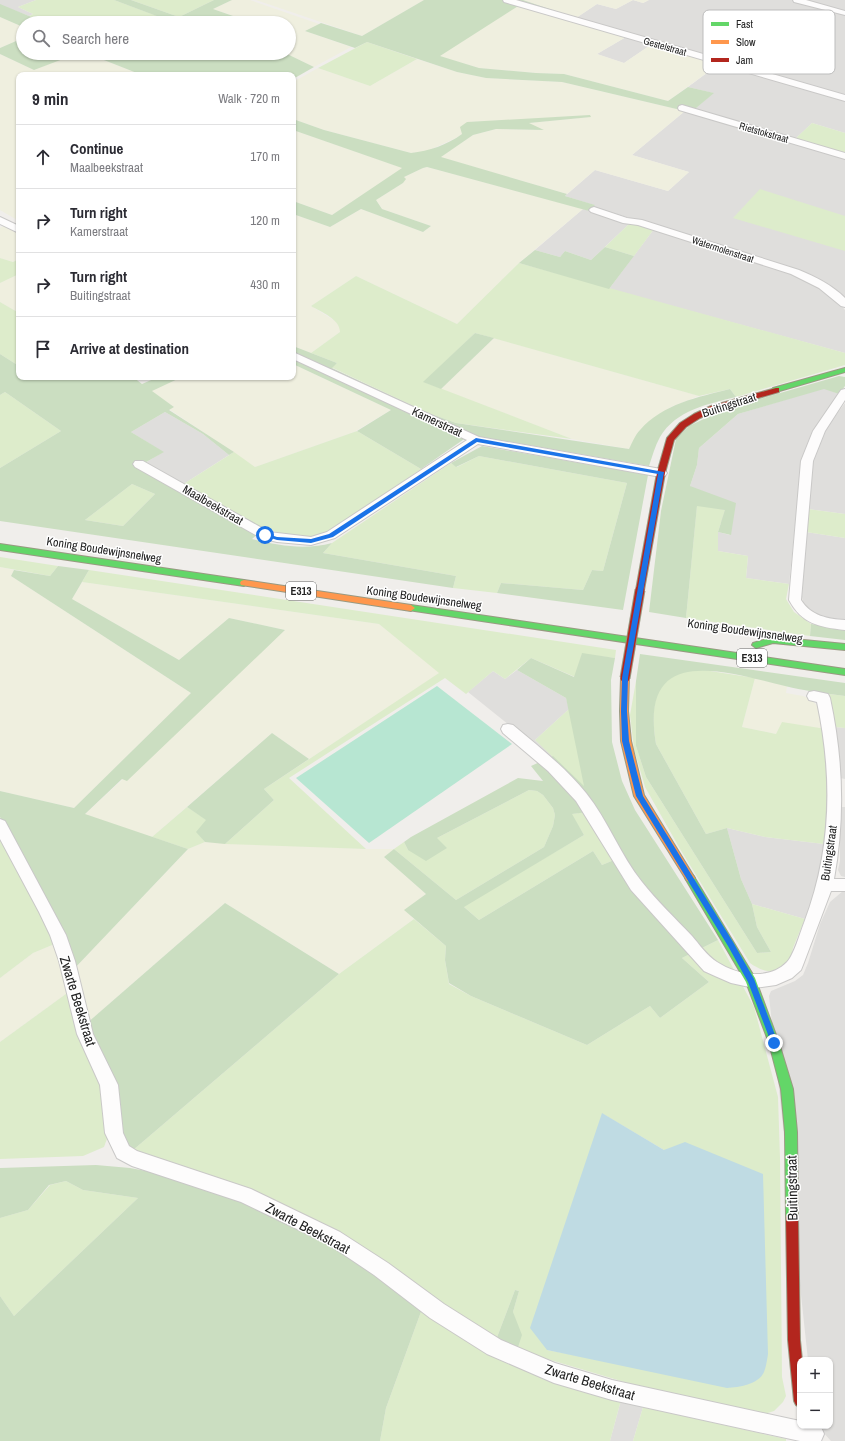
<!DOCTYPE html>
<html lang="en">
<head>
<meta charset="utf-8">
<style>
  :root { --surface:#fff; --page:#f7f7f7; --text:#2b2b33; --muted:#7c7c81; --line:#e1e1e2 }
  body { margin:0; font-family:"Archivo Narrow",sans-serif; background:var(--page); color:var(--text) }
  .controls { position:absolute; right:12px; bottom:12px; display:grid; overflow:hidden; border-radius:8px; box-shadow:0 1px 3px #0004 }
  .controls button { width:36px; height:36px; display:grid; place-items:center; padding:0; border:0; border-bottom:1px solid var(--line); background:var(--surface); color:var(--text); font:20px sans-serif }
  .stop { position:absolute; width:12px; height:12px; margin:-9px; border:3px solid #1a73e8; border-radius:50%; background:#fff }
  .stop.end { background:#1a73e8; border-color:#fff; box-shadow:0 1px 4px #0008 }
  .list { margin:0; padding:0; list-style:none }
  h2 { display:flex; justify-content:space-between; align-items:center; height:52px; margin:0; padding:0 16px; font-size:17px }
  h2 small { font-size:13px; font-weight:400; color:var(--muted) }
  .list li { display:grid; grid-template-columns:26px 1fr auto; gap:12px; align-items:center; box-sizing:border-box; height:64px; padding:0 16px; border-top:1px solid var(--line) }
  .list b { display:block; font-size:15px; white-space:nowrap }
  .list p { margin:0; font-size:13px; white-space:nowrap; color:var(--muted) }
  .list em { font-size:13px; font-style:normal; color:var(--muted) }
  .icon { flex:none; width:22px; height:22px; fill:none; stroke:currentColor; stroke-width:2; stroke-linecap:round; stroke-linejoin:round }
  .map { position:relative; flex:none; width:845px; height:1441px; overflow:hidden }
  .search { position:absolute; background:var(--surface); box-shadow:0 1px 3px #0004; left:16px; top:16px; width:280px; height:44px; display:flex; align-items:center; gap:10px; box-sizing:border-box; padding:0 14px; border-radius:22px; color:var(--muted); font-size:15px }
  .panel { position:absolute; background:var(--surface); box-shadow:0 1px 3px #0004; left:16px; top:72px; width:280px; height:308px; border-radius:8px }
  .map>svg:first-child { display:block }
</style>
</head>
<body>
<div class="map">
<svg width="845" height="1441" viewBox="0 0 845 1441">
  <rect width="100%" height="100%" fill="#f0eeeb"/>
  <g fill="#dfdedc">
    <path d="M0,0H36L18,7L33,14L29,16L0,5Z"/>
    <path d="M633,0L643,3L649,0H792L845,14V96L576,18L597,4L616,9Z"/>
    <path d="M802,0H845V12Z"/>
    <path d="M626,37L652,44L624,63L597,54Z"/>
    <path d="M719,64L845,100V133L812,123L795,139L695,109L713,93L688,87Z"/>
    <path d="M685,111L845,158V299L829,286L676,232L594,207V205L565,196L595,170L668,191L689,172L632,155Z"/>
    <path d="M583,209L630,223L591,260L565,251L560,257L535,250Z"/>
    <path d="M654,229L803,278L835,298L845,310V353L609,289Z"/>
    <path d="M824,388L839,394L813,432L802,457L789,584L746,578L748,556L718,551V532L730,535L690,486L697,465L699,448L738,414Z"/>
    <path d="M845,403V514L808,509L811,465L825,430Z"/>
    <path d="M165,412L203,434L229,455L182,485L145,463L163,452L131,432Z"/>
    <path d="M806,532L845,538V620L826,618L814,614L803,602L802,597Z"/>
    <path d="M517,670L566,698L569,709L535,740L553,756L549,757L468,692L493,671L505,679Z"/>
    <path d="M835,727L845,728V779L840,778Z"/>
    <path d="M839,807H845V877L841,876L838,870L840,861V833Z"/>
    <path d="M727,828L765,837L824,844L818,883L805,919L752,904L741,879Z"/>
    <path d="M843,891H845V1441H831L823,1432L820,1426H830V1360H808L769,996L771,991L795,981L803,975L808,963L820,924L830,902Z"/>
    <path d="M621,1400L643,1407L633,1441H610Z"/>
  </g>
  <g fill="#efefdf">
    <path d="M232,0H250L319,24L305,31L351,47L314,67L285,53H289V23H253L213,9Z"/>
    <path d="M256,0H424L362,36Z"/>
    <path d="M523,0H649L643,3L633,0L616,9L597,4L576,18Z"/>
    <path d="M519,5L626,37L597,54L624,63L652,44L719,64L668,101L564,74L536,73L479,68L439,56Z"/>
    <path d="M0,17L23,27V38L0,48Z"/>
    <path d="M64,53H86L142,75H19V221L0,210V54L34,70L70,55Z"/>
    <path d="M417,59L457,72L486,78L562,82L685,111L632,155L689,172L668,191L595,170L567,194L440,157L473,135L496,129L543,130L528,123L590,117L467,122L462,134L456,138L425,152L411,153L324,130L293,119V82L318,68L370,86Z"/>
    <path d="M293,130L403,168L332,215L293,201Z"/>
    <path d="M427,167L583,209L519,263L457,324L356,276L311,306L335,321L340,327V332L311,353L293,346V214L330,227L361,209L423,232L431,226L382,209L376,200L403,183L404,177L423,168Z"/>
    <path d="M5,225L19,233V259L13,262L0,258V228Z"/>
    <path d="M19,274V313L0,302V283Z"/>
    <path d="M494,338L699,396L673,406L658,415L639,431L629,449L572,439L441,389Z"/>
    <path d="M293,364L391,410L354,432L255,467L169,409L174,407L151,391L182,377H293Z"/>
    <path d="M0,567L14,570L11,576L191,693L74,808L0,791Z"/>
    <path d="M82,582L379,624L440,673L309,759L272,733L152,837L84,815L285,630L229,618L179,660L72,599Z"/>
    <path d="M755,678L787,686L786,693L803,696L811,699L821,710L826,729L776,734L742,727Z"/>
    <path d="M205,842L366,849H394L384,857L426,894L405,910L414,919L339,974L225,903L86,1024L73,970L188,849Z"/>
    <path d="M57,943L70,991L0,1042V978L33,953Z"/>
  </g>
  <g fill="#ddeccb" fill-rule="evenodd">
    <path d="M36,0H114L171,21C162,25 153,20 146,23H46L29,16L33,14L18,7Z"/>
    <path d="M131,0H214L179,17Z"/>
    <path d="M367,42L417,59L370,86L318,68Z"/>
    <path d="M812,123L845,133V154L795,139Z"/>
    <path d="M760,189L845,216V251L733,218Z"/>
    <path d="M630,223L642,225L654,229L634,256L605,247Z"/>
    <path d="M0,258L13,262L19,259V274L0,283Z"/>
    <path d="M519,263L845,353V365L736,397L730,389L699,396L475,333L424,382L572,439L456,423L426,412L331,367L337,363L311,353L340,332C340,319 321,312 311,306L356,276L457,324Z"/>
    <path d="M0,302L19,313V366L0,354Z"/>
    <path d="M5,392L61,431L0,468V395Z"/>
    <path d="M357,431L421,469C395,487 370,505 343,522C335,527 326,534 316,536C278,544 216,503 182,485L234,452L255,467Z"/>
    <path d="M479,456L627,483L603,571L592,570L583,590L501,583L497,593L453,588L456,576L323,553L332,543L451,463L457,467Z"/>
    <path d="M132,484L155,494L123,526L85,520Z"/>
    <path d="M697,505L725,510L718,532V551L748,556L746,578L789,584L786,599L794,612L811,624L810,636L686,618Z"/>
    <path d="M808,509L845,514V538L806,532Z"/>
    <path d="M0,557L58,566L50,576L0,567Z"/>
    <path d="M89,570L616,650L615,658L582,654L575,677L531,658L505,679L493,671L466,694L445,678L289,778L366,849L225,844L274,800L264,789L439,673L379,624L82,582Z"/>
    <path d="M697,669L755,678L742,727L776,734L782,722L826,729L829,784L824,844L765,837L727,828L706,834L656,744C652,720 650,687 675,675C681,672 690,671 697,669Z"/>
    <path d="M636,681V746L646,777L757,953L771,952L757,927L752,904L805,919C801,928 797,938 793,948C792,953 791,959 789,963C779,978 761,971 750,963L680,849L645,787L634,749L630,715Z"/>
    <path d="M829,694L845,696V728L835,727Z"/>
    <path d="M569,709L585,786L584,787L535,740Z"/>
    <path d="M529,790L537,791L543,795L553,808L555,815L553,826L544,847L456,900L394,849L404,842L408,850L437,838Z"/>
    <path d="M187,807L207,820L197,832L205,842L188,849L152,837Z"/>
    <path d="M586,812L614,860L602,865L593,851L479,920L463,906L584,835L571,814Z"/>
    <path d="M0,832L57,943L33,953L0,978Z"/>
    <path d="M414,919L446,946L445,960L449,984L471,996L587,1045L650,1006L660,1018L709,982L682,958L718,940L754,1007L778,1097L780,1158L782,1377L786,1396L783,1402L774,1411L761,1415L705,1406L517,1350L513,1312L519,1291L515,1290L496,1340L376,1257L132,1151L339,974ZM603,1114L664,1150L601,1360L547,1350Z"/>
    <path d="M70,991L99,1074L108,1136L104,1147L83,1156L0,1159V1042Z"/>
    <path d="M66,1181L83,1190L138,1198L14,1316L0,1296V1218L28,1210L50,1185Z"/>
    <path d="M422,1309L621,1400L610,1441H380L386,1408Z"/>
    <path d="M643,1407L786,1439V1441H633Z"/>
  </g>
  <g fill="#cbdec1" fill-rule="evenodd">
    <path d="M114,0H131L179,17L214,0H232L213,9L253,23H166L170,21Z"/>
    <path d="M424,0H523L564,14L562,15L523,3L440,56L479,68L536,73L564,74L668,101L688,87L714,93L695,109L689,107L685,111L562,82L486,78L457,72L367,42L355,48L305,31L321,23L362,36Z"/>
    <path d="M0,5V4L46,23H23V27L0,17Z"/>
    <path d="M23,38V53H64L71,56L34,70L0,54V48Z"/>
    <path d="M86,53H285L314,67L293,79V75H142Z"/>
    <path d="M590,115L591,117L529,123L544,130L496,129L473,135L441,157L567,194L565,196L595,205L589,211L427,167L423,168L404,177L406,179L403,183L376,200L382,209L431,226L423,232L361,209L330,227L293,214V201L332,215L402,168L293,130V119L324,130L411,153C429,151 447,145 462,134L460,127L467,122Z"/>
    <path d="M605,247L634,256L609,289L519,263L535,250L560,257L565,251L591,260Z"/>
    <path d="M475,333L494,338L441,389L423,382Z"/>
    <path d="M293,346L337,363L332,368L426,412L456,423L629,449C632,443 635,435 640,430C663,404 698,397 730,389L736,397C708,404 676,410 660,437C655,446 652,457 649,466L470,435L421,469L357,431L391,410L293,364Z"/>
    <path d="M0,354L19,366V377H133L142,384L158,377H182L152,391L174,407L169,410L234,452L229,455L203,434L165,412L131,432L164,452L141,465L265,528L252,539C278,546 306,550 332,543L323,553L456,576L453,588L0,521V468L61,431L5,392L0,395ZM132,484L155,494L123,526L85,520Z"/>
    <path d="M839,376L845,377V386L839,394L824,389L738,414L699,448L697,465L690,486L736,503L731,535L718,532L725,510L697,506L686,618L649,612L661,511L676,439L689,426L725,409Z"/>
    <path d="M482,446L648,475L623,610L497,593L501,583L583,590L592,570L603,571L627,483L479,456L456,467L451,463Z"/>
    <path d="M58,566L89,570L72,599L179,660L229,618L285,630L127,781L122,779L85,814L188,849L73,970L50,908L0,817V791L74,808L191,693L11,576L14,570L50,576Z"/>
    <path d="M811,624L845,629V640L810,636Z"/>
    <path d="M582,653L615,658L611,680L612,742L622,781L635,810L718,940L682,958L709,982L660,1018L650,1006L587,1045L471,996L449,983L445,960L446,946L404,910L426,894L384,857L394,849L456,900L544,847L553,826L555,815L553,808L543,795L537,791L529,790L437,838L447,848L426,861L408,850L404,842L411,837L518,778L543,781L531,766L553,756L584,786L566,698L517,670L531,658L574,677ZM596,811L614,860L602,865L593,851L479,920L464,907L584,835L572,814Z"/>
    <path d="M640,654L845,683V696C825,693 804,691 785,686C723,671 639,643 656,744L706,834L727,828L741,879L752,904L757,927L771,952L757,953L646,777L636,746V681Z"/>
    <path d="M272,733L309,759L264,789L274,800L225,844L205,842L196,832L206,820L187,807Z"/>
    <path d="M225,903L339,974L132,1151L122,1141L86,1024Z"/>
    <path d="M96,1165L130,1168L163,1174L243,1203L282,1219L350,1257L422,1309L386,1408L380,1441H0V1296L14,1316L138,1198L83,1190L66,1181L49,1185L28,1210L0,1218V1168Z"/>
    <path d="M515,1290L519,1291L513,1312L522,1335L517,1350L496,1340Z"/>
  </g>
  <path fill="#b7e6d2" d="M437,686L512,744L369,843L296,778Z"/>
  <path fill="#bfdbe3" d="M602,1113L664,1150L685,1142L763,1174L768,1354C767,1360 766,1367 764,1372C758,1385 739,1387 727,1388L547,1350L530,1328Z"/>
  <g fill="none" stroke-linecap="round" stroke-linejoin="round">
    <g stroke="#c9c8c7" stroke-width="2">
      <g id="street">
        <path d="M503,0H516L845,95V101L504,2Z"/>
        <path d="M793,0H806L845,11V15L794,2Z"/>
        <path d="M682,105L845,153V159L679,110L678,108L679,106Z"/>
        <path d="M594,207L627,218L642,220L799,270C816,277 832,285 845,298V307L841,306L819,288L791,274L638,225L623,223L591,212L589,210L591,208Z"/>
        <path d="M0,217L19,226V233L0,224Z"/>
        <path d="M293,352L479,437L661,469L665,470L667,473L665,476L661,477L478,444L335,538L311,545L277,542L261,538L135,467L133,464L135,461H143L269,532L311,537L327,532L467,440L293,359Z"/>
        <path d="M845,389V400L825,431L813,461L801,600C811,616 828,619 845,620V630C819,627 802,624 789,600L801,461L813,431L841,390Z"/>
        <path d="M814,691L828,694L830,698C843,758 845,819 834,879H845V891H831L803,965L801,970L792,978L776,985L754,988L731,983L715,976L704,971L631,890L576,801L548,771L503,733L501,729L503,725L508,724L513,725C538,746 565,767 586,793C608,820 620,855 642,882C657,901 675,918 692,936C699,944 707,956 717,962C737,975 769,981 787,962C794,955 800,933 804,923C832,850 833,777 817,702L809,700L807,696L809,692Z"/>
        <path d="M0,819L5,821L66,935L75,961L93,1034L118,1085L123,1133L129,1146L137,1151L251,1189L340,1232L388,1263L444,1304L501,1340L555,1363L612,1380L800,1421V1426H819L821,1427L824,1434L821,1441H800L612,1400L554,1383L487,1354L430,1318L374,1275L328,1244L241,1202L132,1166L117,1158L105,1133L100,1085L77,1034L59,961L50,935L39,912L0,839Z"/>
      </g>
    </g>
    <g stroke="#999a82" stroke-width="2">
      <g id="fast">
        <path d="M845,368V372L776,392L772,390L773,388Z"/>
        <path d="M0,544L244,580L248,583L244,586L0,550Z"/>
        <path d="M411,605L845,669V675L408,610L407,608Z"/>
        <path d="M773,637L845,644V650L773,643L756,648L752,645L753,643Z"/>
        <path d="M690,874L693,875L755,978L779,1043L793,1089L797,1132L798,1217L796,1221L792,1223L788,1221L786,1217L785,1132L781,1089L769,1043L746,982L685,878L687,875Z"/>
      </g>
    </g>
    <g stroke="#999a82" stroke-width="2">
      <g id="slow">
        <path d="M244,580L411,605L415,608L411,611L241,585L240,583L241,581Z"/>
        <path d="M625,675L629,678L628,711L631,741L644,795L693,875L695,878L693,881L690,882L687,881L634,796L621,741L620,711L621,678Z"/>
      </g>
    </g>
    <g stroke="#999a82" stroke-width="2">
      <g id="jam">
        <path d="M776,388H779V392L717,410L700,418L686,427L674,440L665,473L644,590L640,593L637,592L636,590L657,473L667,438L680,423L694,414L711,406Z"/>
        <path d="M792,1211L796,1213L798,1217L800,1340L802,1360H800V1407L796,1405L794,1401L788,1340L786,1217L788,1213Z"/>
      </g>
    </g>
    <use href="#street" fill="#fdfcfc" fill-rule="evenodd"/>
    <use href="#fast" fill="#63d668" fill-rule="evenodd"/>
    <use href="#slow" fill="#ff974d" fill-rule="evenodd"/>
    <use href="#jam" fill="#b3261e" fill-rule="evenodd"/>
    <g stroke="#999a82" stroke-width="11" stroke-linecap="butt">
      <path id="jam-bridge" d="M625,678L640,590"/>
    </g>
    <use href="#jam-bridge" stroke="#b3261e" stroke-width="9"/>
  </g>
  <path fill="#1a73e8" d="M476,438L664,472L628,678L627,711L629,741L643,796L733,942L754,979L778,1043L777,1045H772L748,982L728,946L636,796L622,741L621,711L622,678L658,474L477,442L333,537L311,543L277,540L262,535L265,533L277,537L311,539L329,534Z"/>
  <g text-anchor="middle" stroke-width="3" stroke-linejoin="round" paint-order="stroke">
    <g font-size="10" fill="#222" stroke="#fff">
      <text transform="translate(665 46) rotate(16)" y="4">Gestelstraat</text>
      <text transform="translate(764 132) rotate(16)" y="4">Rietstokstraat</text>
      <text transform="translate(723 249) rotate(18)" y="4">Watermolenstraat</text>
    </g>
    <g fill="#fff" stroke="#646464" stroke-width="1">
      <rect x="286" y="582" width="30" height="18" rx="3"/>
      <rect x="737" y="649" width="30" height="18" rx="3"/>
    </g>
    <g font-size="11" font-weight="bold" fill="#222">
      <text x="301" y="595">E313</text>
      <text x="752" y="662">E313</text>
    </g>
    <g font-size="12" fill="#222" stroke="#fff">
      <text transform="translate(729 405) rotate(-18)" y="4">Buitingstraat</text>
      <text transform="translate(437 422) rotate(25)" y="4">Kamerstraat</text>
      <text transform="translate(213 505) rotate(30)" y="4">Maalbeekstraat</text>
      <text transform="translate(104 550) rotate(9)" y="4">Koning Boudewijnsnelweg</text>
      <text transform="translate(424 598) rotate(8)" y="4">Koning Boudewijnsnelweg</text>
      <text transform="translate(745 631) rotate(8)" y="4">Koning Boudewijnsnelweg</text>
      <text transform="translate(829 853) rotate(-82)" y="4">Buitingstraat</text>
    </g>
    <g font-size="14" fill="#222" stroke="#fff">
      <text transform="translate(78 1001) rotate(73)" y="5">Zwarte Beekstraat</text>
      <text transform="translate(792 1188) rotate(-91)" y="5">Buitingstraat</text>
      <text transform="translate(308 1228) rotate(28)" y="5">Zwarte Beekstraat</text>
      <text transform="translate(590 1382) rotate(17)" y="5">Zwarte Beekstraat</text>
    </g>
  </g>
  <rect x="703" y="10" width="132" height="64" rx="6" fill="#fff" stroke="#bdbdbd" stroke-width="1"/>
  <rect x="711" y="22" width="18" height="4" fill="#63d668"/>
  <rect x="711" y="40" width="18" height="4" fill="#ff974d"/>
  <rect x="711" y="58" width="18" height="4" fill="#b3261e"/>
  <g font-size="11" fill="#222">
    <text x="736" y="28">Fast</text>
    <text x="736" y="46">Slow</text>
    <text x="736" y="64">Jam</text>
  </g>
</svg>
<div class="controls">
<button>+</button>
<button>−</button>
</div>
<div class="stop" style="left:265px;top:535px"></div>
<div class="stop end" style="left:774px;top:1043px"></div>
<div class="search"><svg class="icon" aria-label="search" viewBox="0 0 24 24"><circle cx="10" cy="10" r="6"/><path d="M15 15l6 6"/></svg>Search here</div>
<section class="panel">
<h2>9 min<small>Walk · 720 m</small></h2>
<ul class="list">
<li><svg class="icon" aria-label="ahead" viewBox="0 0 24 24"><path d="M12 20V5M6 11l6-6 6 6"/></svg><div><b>Continue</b><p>Maalbeekstraat</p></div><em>170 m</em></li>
<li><svg class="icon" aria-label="right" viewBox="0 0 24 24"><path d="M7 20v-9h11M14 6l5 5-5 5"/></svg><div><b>Turn right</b><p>Kamerstraat</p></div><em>120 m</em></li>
<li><svg class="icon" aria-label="right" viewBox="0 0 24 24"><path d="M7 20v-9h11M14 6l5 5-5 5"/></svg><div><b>Turn right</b><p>Buitingstraat</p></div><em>430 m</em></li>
<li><svg class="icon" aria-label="arrive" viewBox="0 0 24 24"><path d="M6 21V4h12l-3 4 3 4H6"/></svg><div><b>Arrive at destination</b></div></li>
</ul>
</section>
</div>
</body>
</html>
